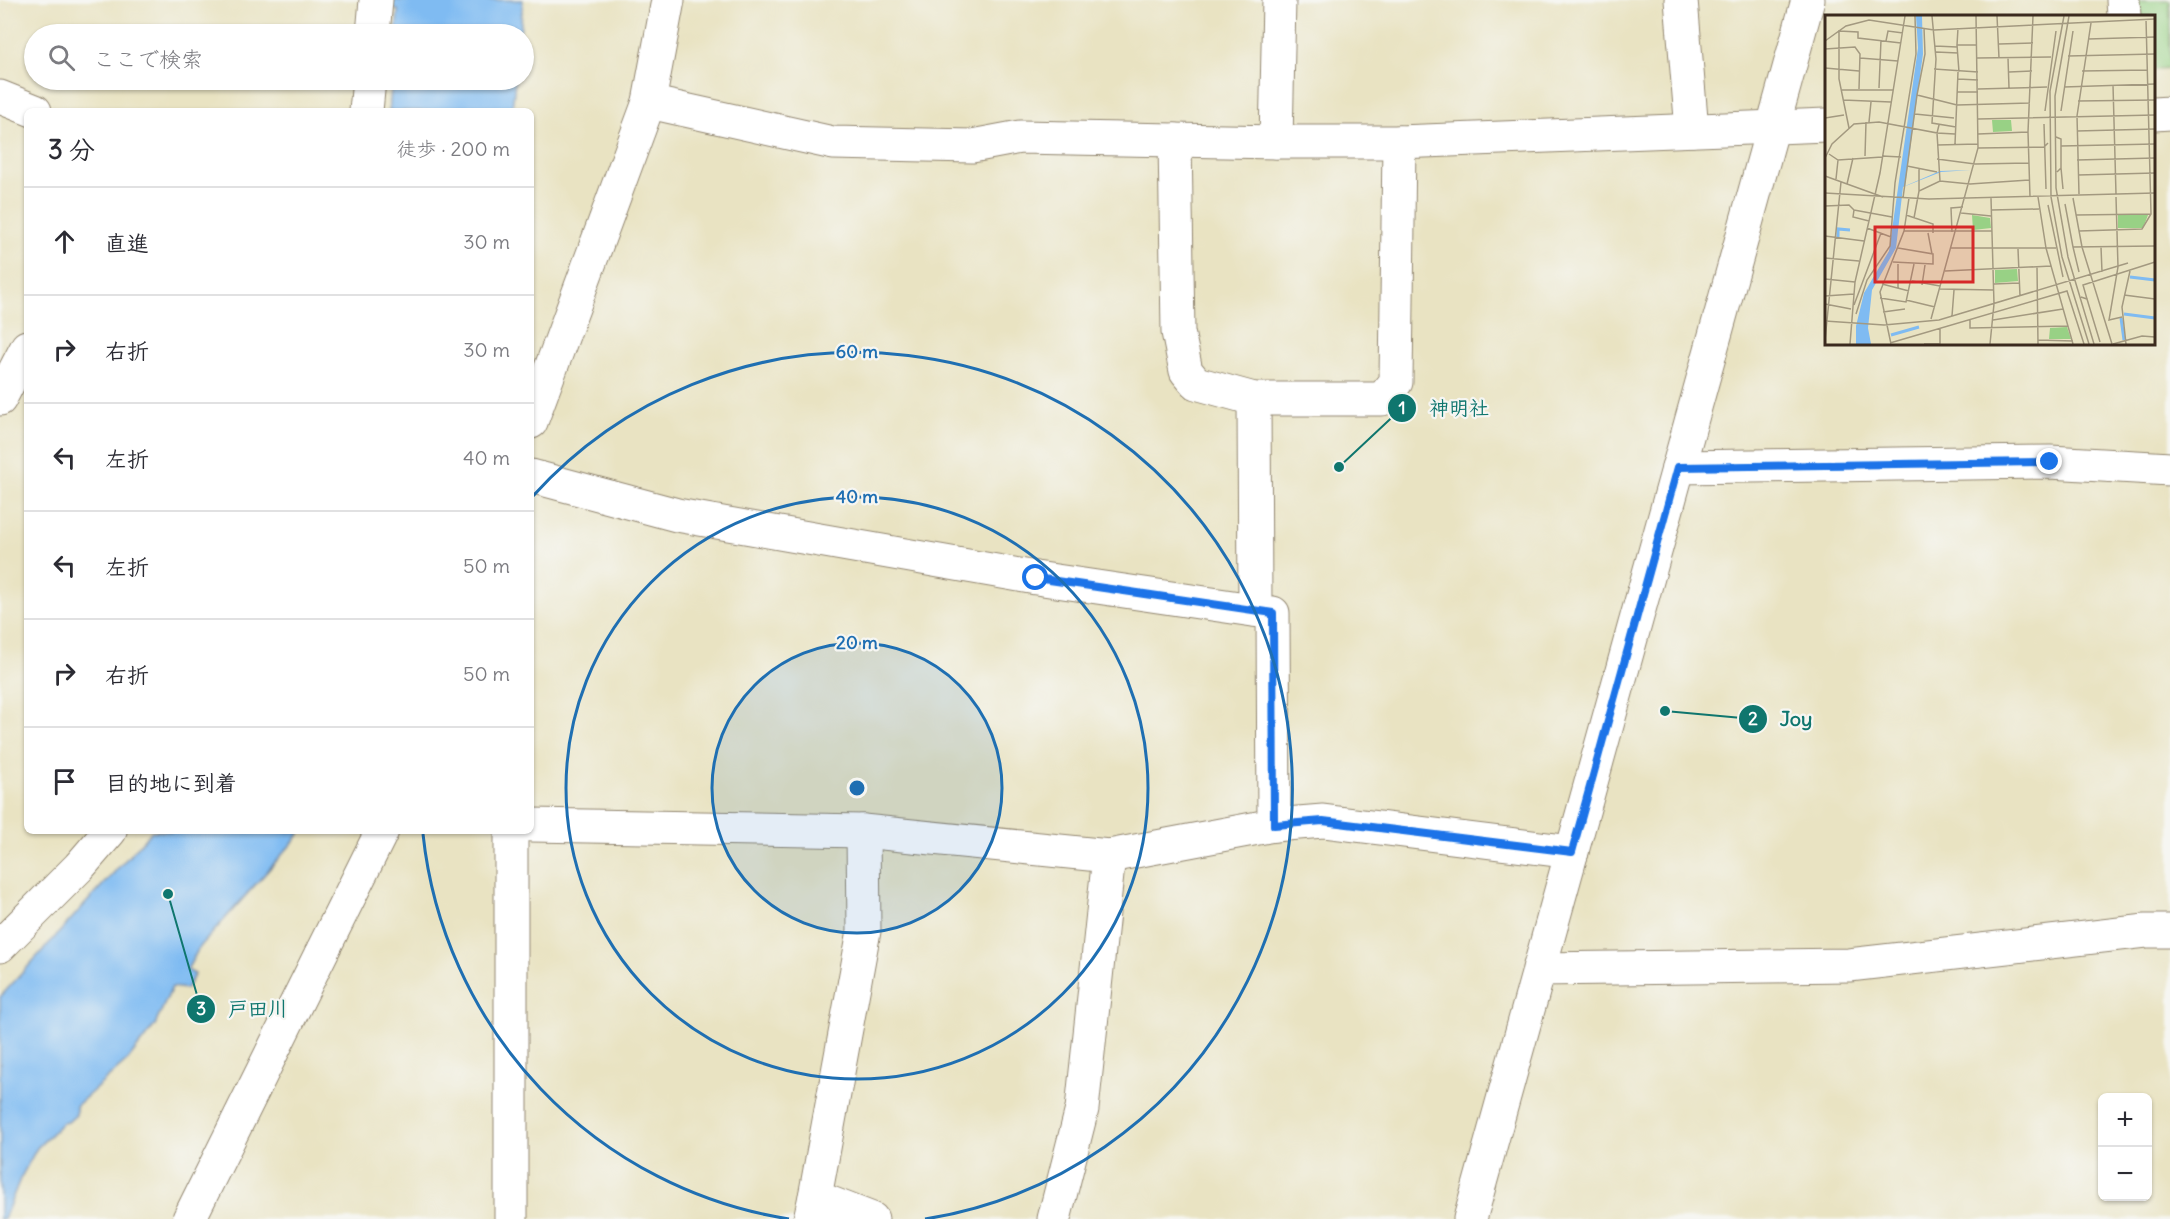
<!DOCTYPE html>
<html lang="ja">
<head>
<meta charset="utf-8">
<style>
  :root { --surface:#fff; --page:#f7f7f7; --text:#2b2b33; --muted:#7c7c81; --line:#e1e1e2 }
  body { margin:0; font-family:Delius,"Klee One",sans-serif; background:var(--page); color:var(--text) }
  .controls { position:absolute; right:18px; bottom:18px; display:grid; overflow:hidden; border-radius:9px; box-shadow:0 2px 4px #0004 }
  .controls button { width:54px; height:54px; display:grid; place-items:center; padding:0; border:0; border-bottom:2px solid var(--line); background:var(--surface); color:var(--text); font:30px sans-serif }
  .stop { position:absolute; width:18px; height:18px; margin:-14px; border:4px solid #1a73e8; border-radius:50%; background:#fff }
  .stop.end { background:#1a73e8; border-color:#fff; box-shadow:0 2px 6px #0008 }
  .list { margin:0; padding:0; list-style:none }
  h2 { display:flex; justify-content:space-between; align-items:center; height:78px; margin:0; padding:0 24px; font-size:26px }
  h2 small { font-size:20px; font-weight:400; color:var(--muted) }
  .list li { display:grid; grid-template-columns:39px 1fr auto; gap:18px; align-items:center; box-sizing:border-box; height:108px; padding:0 24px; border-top:2px solid var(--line) }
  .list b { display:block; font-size:22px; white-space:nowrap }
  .list em { font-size:20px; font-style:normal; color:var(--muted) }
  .icon { flex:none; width:33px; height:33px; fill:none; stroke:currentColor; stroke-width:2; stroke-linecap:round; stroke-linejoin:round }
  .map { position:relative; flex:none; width:2170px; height:1219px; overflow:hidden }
  .search { position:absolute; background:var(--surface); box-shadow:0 2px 4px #0004; left:24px; top:24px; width:510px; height:66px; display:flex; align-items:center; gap:15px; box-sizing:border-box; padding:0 21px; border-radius:33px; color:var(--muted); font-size:22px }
  .panel { position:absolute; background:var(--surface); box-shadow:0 2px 4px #0004; left:24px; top:108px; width:510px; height:726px; border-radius:9px }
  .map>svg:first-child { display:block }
</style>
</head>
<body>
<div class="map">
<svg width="2170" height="1219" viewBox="0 0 2170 1219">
  <rect width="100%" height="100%" fill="#f6f6f2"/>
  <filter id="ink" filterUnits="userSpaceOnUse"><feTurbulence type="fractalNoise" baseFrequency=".0167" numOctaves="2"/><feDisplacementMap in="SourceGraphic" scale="12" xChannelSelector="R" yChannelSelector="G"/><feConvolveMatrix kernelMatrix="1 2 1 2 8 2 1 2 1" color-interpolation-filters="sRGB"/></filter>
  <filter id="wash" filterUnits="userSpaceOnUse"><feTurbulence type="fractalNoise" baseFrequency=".008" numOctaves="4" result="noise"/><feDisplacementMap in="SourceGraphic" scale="24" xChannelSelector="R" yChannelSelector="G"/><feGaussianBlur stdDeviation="1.35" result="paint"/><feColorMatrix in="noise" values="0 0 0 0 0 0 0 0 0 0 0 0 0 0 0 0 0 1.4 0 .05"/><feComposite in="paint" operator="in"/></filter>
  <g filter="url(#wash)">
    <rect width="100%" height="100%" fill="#e9e3c2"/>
    <path fill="#98d185" stroke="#6a7e52" stroke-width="1.5" d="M2137,0H2170V69L2154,70V16H2137Z"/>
    <g fill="#7fbbf2" stroke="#5d7288" stroke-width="1.5">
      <path d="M390,0H523L520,34H396L398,10L390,9Z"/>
      <path d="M392,80H515L512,111H389Z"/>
      <path d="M152,831H301L295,840L199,948L187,970L195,974L186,989L172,987L155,1025L128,1060L76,1106V1115L68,1122L62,1123L37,1148L20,1179L4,1219H0V997Z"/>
    </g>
  </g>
  <g filter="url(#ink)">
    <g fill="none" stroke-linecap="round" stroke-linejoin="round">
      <g stroke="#928670" stroke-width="35">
        <g id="street">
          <path d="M1681,0L1692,130"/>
          <path d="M2123,0L2124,16"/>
          <path d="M373,34L376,0"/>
          <path d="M0,97L35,111"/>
          <path d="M649,102L833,143L972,146L1020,137L1276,142H1399L1826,125"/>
          <path d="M366,111L369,80"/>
          <path d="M2154,114L2170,113"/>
          <path d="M1175,140L1178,332L1186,371L1196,383L1254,399H1382L1396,382L1399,142"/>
          <path d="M1276,142L1279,0"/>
          <path d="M0,399L27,347"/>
          <path d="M1254,399L1255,610"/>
          <path d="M531,422L649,102L668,0"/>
          <path d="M1678,467L2050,462L2170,469"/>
          <path d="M531,476L677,515L1036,578L1273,613L1274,825L1109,856L863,831L531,825"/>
          <path d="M1274,825L1323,821L1572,852"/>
          <path d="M511,831V1219"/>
          <path d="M0,946L79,867L110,831"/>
          <path d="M1539,969L1849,965L2146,931H2170"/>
          <path d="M815,1197L872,1219"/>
          <path d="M189,1219L382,831"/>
          <path d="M810,1219L815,1197L864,931L863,831"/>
          <path d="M1054,1219L1082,1109L1109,856"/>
          <path d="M1470,1219L1808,0"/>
        </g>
      </g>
      <use href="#street" stroke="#fff" stroke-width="33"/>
    </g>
  </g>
  <g fill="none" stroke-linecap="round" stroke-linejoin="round" filter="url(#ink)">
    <path stroke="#1a73e8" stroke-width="8" d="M1036,578L1273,613L1274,825L1323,821L1572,852L1678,467L2050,462"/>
  </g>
  <circle cx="857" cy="788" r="145" fill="#1f6fb2" fill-opacity=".12"/>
  <g fill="none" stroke="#1f6fb2" stroke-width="3">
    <circle cx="857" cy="788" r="145"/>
    <circle cx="857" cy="788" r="291"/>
    <path d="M789 1219A436 436 0 0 1 423 834M533 496A436 436 0 1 1 925 1219"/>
  </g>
  <g transform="translate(1825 15)">
    <rect width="330" height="330" fill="#e9e3c2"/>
    <path d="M167,105H186L187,116L168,117ZM147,200L165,203L166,213L148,215ZM293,200H323L318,213H293ZM192,254L193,266L170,268V255ZM242,312L246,324H224L225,313Z" fill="#98d185"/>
    <path d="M91,1H97L98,39L80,171L115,156L146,155L116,157L78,172L71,233L47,275L43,313L46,329H31V311L39,278L64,236L93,33Z" fill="#7fbbf2"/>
    <path fill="none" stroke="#7fbbf2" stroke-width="3" d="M13,222V214L25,215M305,262L330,265M299,299L330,303M296,303L299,325M66,320L94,312"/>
    <path fill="none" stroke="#a39980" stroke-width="1.5" d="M107,1L111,44L107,108L131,112M172,1L174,43M239,1L225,76L226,182L237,242L264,329M244,1L230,81L231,173L243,242L269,329M133,13L132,30H152M14,15V64L24,113M14,16L33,17V23L76,28M263,24L330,22M0,26L21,11L44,5L109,15L330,4M61,26L63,16L78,18M174,29L208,28M132,30L134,57M110,31L132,32M0,34L30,32L35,39L34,74M111,37L133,38M243,41L330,39M35,43L73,46M152,43L226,42M183,43L184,73M0,53L34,56M109,54L153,57M257,56L323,55M184,57L207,56M133,64L153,65M288,70L291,179M239,72L330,69M54,73L56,25M153,74L222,72M17,75H68M132,77H153M92,80L100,39L99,13M18,85L66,87M253,86L330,85M132,90L205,88M220,96L231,16M236,96L248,16M90,99L129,103M252,101L266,8M252,101L254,179M0,103L19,100M153,104L330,100M44,107L46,87M219,109L221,174M114,110L112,118L130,119M252,116L330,114M153,119L203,117M231,122L236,124V153L232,157M130,129L133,57M112,130L153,129M236,131L330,129M153,133L219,132L223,128M4,139L13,145L57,142M40,141L41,107M57,141L76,142M0,143L7,129L29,109L54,107L112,118L115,166M112,144L150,149L204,148M252,145L330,143M82,151L112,157M236,153L238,174M253,160L330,158M0,161L58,182M11,164L13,145M22,169L28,143M94,176V154M0,178L104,184L330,178M205,182L203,117L208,1M213,182L221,233L248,329M291,182L293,252L284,305L297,302M78,183L92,80L132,90M248,183L257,232L287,329M240,189L248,232M223,190L238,262M0,191L24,190L29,195L28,202L44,206M29,195L67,202M166,195L214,194M136,198L166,201M81,200L108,209V218M251,200L326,199M89,203L94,176L115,166L145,169L204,165M42,213L66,222M79,216H167M254,216L317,214L326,199L321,4M127,217L126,193L138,192M103,218L107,239M0,221L39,226M276,232L277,257M126,233H231M193,234L195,281M0,243L34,246M68,247L108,249V239L73,233M73,249V273M212,252L213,329M120,256L226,251M254,257L248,232L330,231M0,264L30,267M87,266L115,271M57,269L84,276M169,269L194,268M97,270L100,250M115,274L169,275M299,280L330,284M0,281L29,279M256,282L262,284L258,270L330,247M55,283L81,287L89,249M262,284L275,327M81,285L110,292M0,289L26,294M29,290L56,218M58,297L80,294M31,299L42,265L65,231L70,168L91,39L90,1M127,301L129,275M106,304L153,133L151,1M145,304V313L243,311M168,305L238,294M0,306L59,310L114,305L303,248M0,325L16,167M213,325L248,326M65,328L242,276L259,329M25,329L30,267L55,158L80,1M66,329L55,277L79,216L84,183M99,329H115V313M165,329L169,289L166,183M288,329L317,321L330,322M301,329L297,292L305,256"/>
    <path fill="#d62828" fill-opacity="0.15" stroke="#d62828" stroke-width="3" d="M50,212H148V267H50Z"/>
    <rect width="330" height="330" fill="none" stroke="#3b2a1e" stroke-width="3"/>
  </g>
  <circle cx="857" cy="788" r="9" fill="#1f6fb2" stroke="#f6f6f2" stroke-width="3"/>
  <g font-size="18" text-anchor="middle" font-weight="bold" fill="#1f6fb2" stroke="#f6f6f2" stroke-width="4.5" stroke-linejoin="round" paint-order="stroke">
    <text x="857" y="358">60 m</text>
    <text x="857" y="503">40 m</text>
    <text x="857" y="649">20 m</text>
  </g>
  <path fill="none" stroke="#0f766e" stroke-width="2" d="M1339 467L1402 408M1665 711L1753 719M168 894L201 1009"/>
  <g fill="#0f766e" stroke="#f6f6f2" stroke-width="2">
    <circle cx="1339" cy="467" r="6"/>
    <circle cx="1665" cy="711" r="6"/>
    <circle cx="168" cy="894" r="6"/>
    <circle cx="1402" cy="408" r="15"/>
    <circle cx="1753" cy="719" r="15"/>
    <circle cx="201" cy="1009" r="15"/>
  </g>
  <g font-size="18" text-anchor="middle" font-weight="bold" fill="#fff">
    <text x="1402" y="414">1</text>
    <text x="1753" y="725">2</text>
    <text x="201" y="1015">3</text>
  </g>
  <g font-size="20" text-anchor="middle" font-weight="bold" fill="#0f766e" stroke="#f6f6f2" stroke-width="4.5" stroke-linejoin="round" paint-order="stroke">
    <text x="1459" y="415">神明社</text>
    <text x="1796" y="726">Joy</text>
    <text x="258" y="1016">戸田川</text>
  </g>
</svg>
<div class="controls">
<button>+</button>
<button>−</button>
</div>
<div class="stop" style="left:1036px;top:578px"></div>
<div class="stop end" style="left:2050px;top:462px"></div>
<div class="search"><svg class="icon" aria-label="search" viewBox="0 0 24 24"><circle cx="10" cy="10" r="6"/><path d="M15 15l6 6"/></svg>ここで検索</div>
<section class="panel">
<h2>3 分<small>徒歩 · 200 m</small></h2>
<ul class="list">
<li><svg class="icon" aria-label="ahead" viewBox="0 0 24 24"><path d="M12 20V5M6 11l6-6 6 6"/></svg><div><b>直進</b></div><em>30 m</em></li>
<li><svg class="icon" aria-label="right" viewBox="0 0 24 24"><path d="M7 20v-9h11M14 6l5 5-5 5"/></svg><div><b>右折</b></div><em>30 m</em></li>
<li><svg class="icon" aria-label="left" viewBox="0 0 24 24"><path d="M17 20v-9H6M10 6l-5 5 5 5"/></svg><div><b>左折</b></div><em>40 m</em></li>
<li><svg class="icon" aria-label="left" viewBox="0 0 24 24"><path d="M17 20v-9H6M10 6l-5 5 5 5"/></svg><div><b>左折</b></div><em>50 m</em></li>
<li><svg class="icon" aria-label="right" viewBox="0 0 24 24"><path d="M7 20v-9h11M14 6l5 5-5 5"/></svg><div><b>右折</b></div><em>50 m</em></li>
<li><svg class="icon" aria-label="arrive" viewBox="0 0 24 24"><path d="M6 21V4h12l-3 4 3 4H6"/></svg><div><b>目的地に到着</b></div></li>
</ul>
</section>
</div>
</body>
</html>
